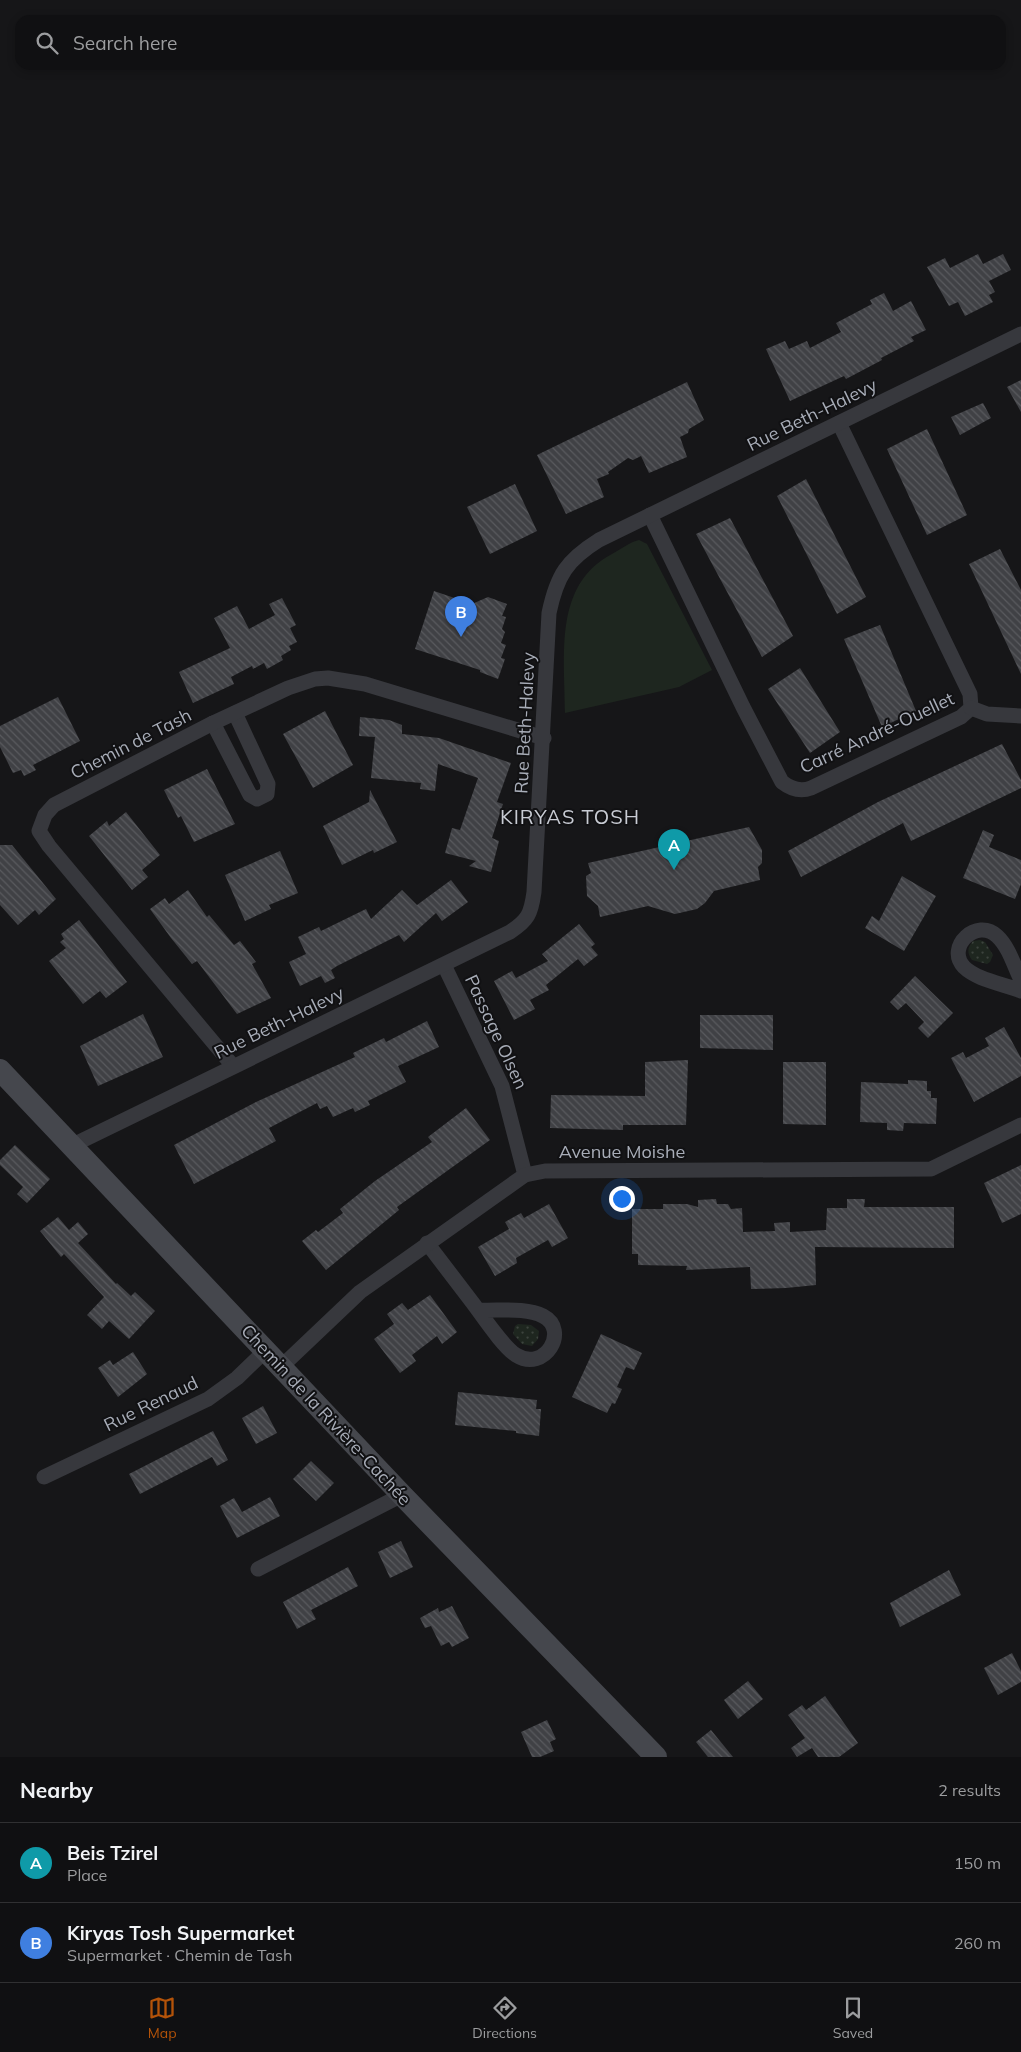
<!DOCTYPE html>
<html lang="en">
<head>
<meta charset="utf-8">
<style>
  :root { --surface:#101012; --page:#19191b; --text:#f1f3f6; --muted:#9c9d9f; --line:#303032; --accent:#b45309 }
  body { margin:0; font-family:Mulish,sans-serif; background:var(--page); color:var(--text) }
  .you { position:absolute; left:621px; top:1198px; width:18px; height:18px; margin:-12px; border:4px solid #fff; border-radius:50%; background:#1a73e8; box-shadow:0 0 0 8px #1a73e833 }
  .badge { display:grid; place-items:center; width:32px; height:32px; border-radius:50%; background:var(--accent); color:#fff; font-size:16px; font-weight:700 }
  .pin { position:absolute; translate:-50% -41px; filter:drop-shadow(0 1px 2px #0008) }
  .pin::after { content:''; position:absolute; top:26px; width:18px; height:15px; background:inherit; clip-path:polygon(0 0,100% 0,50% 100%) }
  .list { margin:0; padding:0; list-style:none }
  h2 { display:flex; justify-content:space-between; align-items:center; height:65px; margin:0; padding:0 20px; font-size:21px }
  h2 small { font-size:16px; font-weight:400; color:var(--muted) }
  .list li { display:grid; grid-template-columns:32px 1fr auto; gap:15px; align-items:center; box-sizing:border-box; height:80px; padding:0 20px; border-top:1px solid var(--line) }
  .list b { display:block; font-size:19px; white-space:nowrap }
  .list p { margin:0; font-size:16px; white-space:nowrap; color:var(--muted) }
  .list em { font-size:16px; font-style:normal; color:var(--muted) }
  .icon { flex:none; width:28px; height:28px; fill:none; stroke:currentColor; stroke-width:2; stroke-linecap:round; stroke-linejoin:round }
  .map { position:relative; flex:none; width:1021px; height:1757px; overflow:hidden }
  .search { position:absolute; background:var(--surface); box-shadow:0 2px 8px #0003; left:15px; right:15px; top:15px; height:55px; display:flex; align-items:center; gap:12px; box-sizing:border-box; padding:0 18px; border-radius:15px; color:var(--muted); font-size:19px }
  .sheet { height:225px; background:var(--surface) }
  nav { display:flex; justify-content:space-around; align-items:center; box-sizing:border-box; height:70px; border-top:1px solid var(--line); background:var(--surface); font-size:14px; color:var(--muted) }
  nav a { display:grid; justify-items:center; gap:2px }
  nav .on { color:var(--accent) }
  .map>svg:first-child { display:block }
</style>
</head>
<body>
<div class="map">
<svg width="1021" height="1757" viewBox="0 0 1021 1757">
  <defs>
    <pattern id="grass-dots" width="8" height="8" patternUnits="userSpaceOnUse" patternTransform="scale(1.25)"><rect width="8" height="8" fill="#1e261f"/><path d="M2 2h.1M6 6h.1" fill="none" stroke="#3c433d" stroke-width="1.8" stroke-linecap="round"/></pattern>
    <pattern id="building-back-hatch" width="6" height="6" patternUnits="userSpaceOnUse" patternTransform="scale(1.25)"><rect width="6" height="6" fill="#404145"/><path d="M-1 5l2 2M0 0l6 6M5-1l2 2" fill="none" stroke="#595a5e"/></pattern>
  </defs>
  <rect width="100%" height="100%" fill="#161618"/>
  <g fill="url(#grass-dots)">
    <path d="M980,940L985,942L993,955L990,962L987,964L972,960C967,953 967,948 973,941Z"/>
    <path d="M518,1324L531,1325L539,1331L538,1339L532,1346L522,1344L513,1334L515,1326Z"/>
  </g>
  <path fill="#1e261f" d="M639,540L647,544L712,670L679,687L565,713C565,655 553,585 612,554C621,549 630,542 639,540Z"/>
  <g fill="url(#building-back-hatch)">
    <path d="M978,254L983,264L1003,254L1011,270L989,281L995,292L989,295L993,302L965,316L958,302L949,306L927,267L945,258L950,268Z"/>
    <path d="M884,293L893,311L911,301L926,330L911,337L914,341L881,358L882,360L846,379L844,376L790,401L766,349L785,341L789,349L807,341L810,348L841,332L836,323L872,304L870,300Z"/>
    <path d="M1021,380V412L1007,387Z"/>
    <path d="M687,382L704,420L689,429L688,433L680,437L687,457L649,473L641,456L633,460L628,458L608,472L609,474L597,479L604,497L566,514L537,455Z"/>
    <path d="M983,403L991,418L960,435L951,417Z"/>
    <path d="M927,429L967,515L927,535L887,449Z"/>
    <path d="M806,479L866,597L837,614L777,496Z"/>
    <path d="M515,484L537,531L490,554L467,507Z"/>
    <path d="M730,518L793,636L762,657L696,534Z"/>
    <path d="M1000,549L1021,590V674L969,564Z"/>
    <path d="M434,591L472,604L488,597L507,604L502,616L506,617L502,629L505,632L501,643L506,645L501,658L505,659L498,679L480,672V670L415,649Z"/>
    <path d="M282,598L296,625L290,628L297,642L289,646L291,650L281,656L283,660L267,669L264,663L253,669L252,666L231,677L234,684L193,703L179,672L230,648L214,618L237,606L249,629L275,615L269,604Z"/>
    <path d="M880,625L916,711L882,727L844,639Z"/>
    <path d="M800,668L840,732L810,753L768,689Z"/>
    <path d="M58,697L80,741L33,765L36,770L24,776L21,770L13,773L0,747V726Z"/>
    <path d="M325,711L353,765L313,788L283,734Z"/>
    <path d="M360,717L389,720L402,725V734L439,738L511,763L497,802L503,804L492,838L499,841L491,872L469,866L476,861L445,853L452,828L460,830L478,778L438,764L435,791L420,789L421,783L371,778L375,737L359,736Z"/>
    <path d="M1002,744L1021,780V788L911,841L903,823L801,877L788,851L878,802Z"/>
    <path d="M207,769L235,824L194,842L181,816L178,818L164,790Z"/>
    <path d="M370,790L397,842L374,853L373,850L342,865L323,826L369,802Z"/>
    <path d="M126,812L160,855L142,870L148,877L132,890L89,836L107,821L109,826Z"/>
    <path d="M749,827L762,850V863L758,867L760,880L714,891L705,903L697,909L675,914L648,906L600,917L598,906L587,896L586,876L591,873L588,863Z"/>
    <path d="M983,830L994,835L989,847L1021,860V884L1015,899L963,878Z"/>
    <path d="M0,845H12L56,899L39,915L35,910L18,925L0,905Z"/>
    <path d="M280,851L298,893L269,905L271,909L245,921L225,875Z"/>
    <path d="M902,876L936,896L904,951L865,928L872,916L879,921Z"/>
    <path d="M451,880L468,902L442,921L436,913L404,942L399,935L337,966L331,970L335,978L325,983L321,976L300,986L289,962L306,954L298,937L319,927L321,931L366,909L371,919L402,890L417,905Z"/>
    <path d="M188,890L207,917L209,915L234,945L240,941L256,962L252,964L271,998L237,1014L197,961L192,964L171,938L150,909L165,898L169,904Z"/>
    <path d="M79,920L127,982L106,998L100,991L83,1004L49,961L66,948L60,942L64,939L61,934Z"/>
    <path d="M579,924L595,944L591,947L598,955L584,966L578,959L546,985L549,990L530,1000L535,1009L514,1020L494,981L512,971L516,978L548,961L542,954Z"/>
    <path d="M915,976L953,1013L928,1038L918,1028L924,1022L906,1003L898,1010L890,1002Z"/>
    <path d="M143,1014L163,1057L98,1086L80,1046Z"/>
    <path d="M700,1015H773V1050L700,1048Z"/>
    <path d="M427,1021L439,1047L398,1066L406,1082L368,1101L370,1105L355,1112L353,1108L333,1117L327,1106L320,1109L317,1103L269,1128L276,1141L194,1184L174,1145L256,1102L355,1057L353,1053L384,1038L386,1042Z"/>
    <path d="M1004,1027L1021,1058V1076L974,1102L951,1058L963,1052L966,1058L989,1046L985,1038Z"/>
    <path d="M688,1060L686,1125H623V1130L550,1128L551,1095L645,1096V1062Z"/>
    <path d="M783,1062H826V1125L783,1124Z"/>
    <path d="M908,1080L927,1081V1091H931V1098H937L936,1124L904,1123L903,1131L887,1130V1123L860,1122L861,1082L908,1084Z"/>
    <path d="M466,1108L490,1140L397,1207L399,1210L326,1270L302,1241L316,1230L318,1232L343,1213L340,1209L375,1181L432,1142L428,1137Z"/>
    <path d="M15,1145L50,1179L27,1203L17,1194L23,1187L0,1165V1160Z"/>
    <path d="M1021,1165V1214L1002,1223L984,1183Z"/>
    <path d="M716,1199L717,1204H728L731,1209L742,1208L743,1232L775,1231L774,1223L790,1222V1232L826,1230L827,1208H847V1199H865L864,1207H954V1248L815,1247L816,1285L786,1288L751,1289L750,1267L686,1270L687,1266L638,1265V1254H632V1209H663V1204H687L698,1207V1200Z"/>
    <path d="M549,1204L568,1238L552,1247L548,1240L516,1258L517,1263L495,1276L478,1247L509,1229L505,1222L521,1213L524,1218Z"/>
    <path d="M58,1217L69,1230L78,1222L88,1234L78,1243L116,1284L117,1283L131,1296L135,1292L155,1311L129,1339L109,1321L102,1329L87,1315L104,1297L64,1254L61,1257L40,1231Z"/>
    <path d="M430,1295L457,1332L442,1344L437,1336L412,1355L416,1361L400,1373L374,1339L394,1324L387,1314L402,1303L408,1310Z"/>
    <path d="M601,1334L642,1353L634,1370L626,1367L617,1387L622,1389L615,1404L612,1403L607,1413L572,1397Z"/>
    <path d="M133,1352L147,1374L118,1397L98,1368L110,1360L113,1365Z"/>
    <path d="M458,1392L537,1400L536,1409H541L539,1436L516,1433V1431L455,1425Z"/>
    <path d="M263,1406L277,1433L256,1444L242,1418Z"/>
    <path d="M213,1431L228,1460L217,1466L212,1457L140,1494L129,1474Z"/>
    <path d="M311,1461L334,1483L316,1501L293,1479Z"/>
    <path d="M270,1497L280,1516L237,1538L220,1506L234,1498L242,1512Z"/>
    <path d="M401,1541L413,1567L390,1578L378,1552Z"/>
    <path d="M348,1567L358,1586L311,1610L316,1619L297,1629L283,1602Z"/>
    <path d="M949,1570L961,1595L900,1627L890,1603Z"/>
    <path d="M452,1606L469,1638L452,1647L449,1642L441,1646L431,1626L425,1628L420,1618L438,1608L439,1612Z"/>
    <path d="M1012,1653L1021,1671V1682L998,1695L984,1668Z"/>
    <path d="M748,1681L763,1699L738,1719L724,1700Z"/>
    <path d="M825,1696L858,1743L839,1757H818L812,1748L797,1757L791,1748L805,1738L788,1715L802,1705L806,1710Z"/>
    <path d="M547,1720L556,1739L550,1742L554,1751L540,1757H532L521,1732Z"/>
    <path d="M711,1730L733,1757H708L696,1742Z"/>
  </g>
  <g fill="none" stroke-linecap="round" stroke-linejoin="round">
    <g stroke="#37383d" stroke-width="15">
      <path d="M650,515L743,707L782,782C791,789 800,792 811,788L961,717L971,708L970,694L839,423"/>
      <path d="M971,708L987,714L1021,716"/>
      <path d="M213,723L250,795L257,799L267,794L268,784L235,713"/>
      <path d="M444,965L502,1086L525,1175"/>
      <path d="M1021,980C1014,966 1009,947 997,936C977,917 945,947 964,967C977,980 1004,984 1021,991"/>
      <path d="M233,1066L49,846L39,831L45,815L54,805L213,723L288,688L315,679L328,678L365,684L544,738"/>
      <path d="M73,1145L510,932C528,920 531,914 534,892L549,613C557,575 567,560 599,540L1021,334"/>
      <path d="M427,1243L472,1302C482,1315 503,1347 516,1355C545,1373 570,1330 543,1316C526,1307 498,1311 479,1310"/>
      <path d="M281,1367L360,1292L525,1175L545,1171L931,1169L1021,1125"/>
      <path d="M44,1477L208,1399L237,1378L265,1351"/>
      <path d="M258,1569L402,1495"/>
    </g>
    <path stroke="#45474d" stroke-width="22" d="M0,1070L402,1495L656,1757"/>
  </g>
  <g text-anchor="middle" stroke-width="4" stroke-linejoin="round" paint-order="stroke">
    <g font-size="18" fill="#a8adb8" stroke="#111113">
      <text transform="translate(812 415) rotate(-26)" y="6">Rue Beth-Halevy</text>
      <text transform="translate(525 723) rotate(-87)" y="6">Rue Beth-Halevy</text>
      <text transform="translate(877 733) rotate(-25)" y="6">Carré André-Ouellet</text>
      <text transform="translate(131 744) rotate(-27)" y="6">Chemin de Tash</text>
      <text transform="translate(279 1023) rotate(-26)" y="6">Rue Beth-Halevy</text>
      <text transform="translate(496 1032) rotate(65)" y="6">Passage Olsen</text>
      <text x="622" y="1158">Avenue Moishe</text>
      <text transform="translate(151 1404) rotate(-26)" y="6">Rue Renaud</text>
      <text transform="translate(326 1415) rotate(47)" y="6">Chemin de la Rivière-Cachée</text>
    </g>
    <g font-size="20" letter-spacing="1" fill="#c9ccd4" stroke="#111113">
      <text x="570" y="824">KIRYAS TOSH</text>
    </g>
  </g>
</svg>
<div class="you"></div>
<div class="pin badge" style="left:674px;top:870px;background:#0f9aa8">A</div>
<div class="pin badge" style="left:461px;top:637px;background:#3f7fe0">B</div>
<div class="search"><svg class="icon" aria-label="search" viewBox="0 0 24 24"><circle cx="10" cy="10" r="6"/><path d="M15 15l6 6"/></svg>Search here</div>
</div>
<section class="sheet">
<h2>Nearby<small>2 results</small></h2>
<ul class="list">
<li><span class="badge" style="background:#0f9aa8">A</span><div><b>Beis Tzirel</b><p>Place</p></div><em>150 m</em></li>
<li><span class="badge" style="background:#3f7fe0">B</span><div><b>Kiryas Tosh Supermarket</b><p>Supermarket · Chemin de Tash</p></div><em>260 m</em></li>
</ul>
</section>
<nav>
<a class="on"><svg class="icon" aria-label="map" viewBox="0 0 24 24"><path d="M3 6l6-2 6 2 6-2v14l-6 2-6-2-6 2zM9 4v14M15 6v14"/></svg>Map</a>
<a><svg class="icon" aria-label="directions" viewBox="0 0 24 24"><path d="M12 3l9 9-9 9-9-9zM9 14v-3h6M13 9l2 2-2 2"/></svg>Directions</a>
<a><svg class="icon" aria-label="saved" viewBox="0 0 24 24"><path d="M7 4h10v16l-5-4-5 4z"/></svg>Saved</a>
</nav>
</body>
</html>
